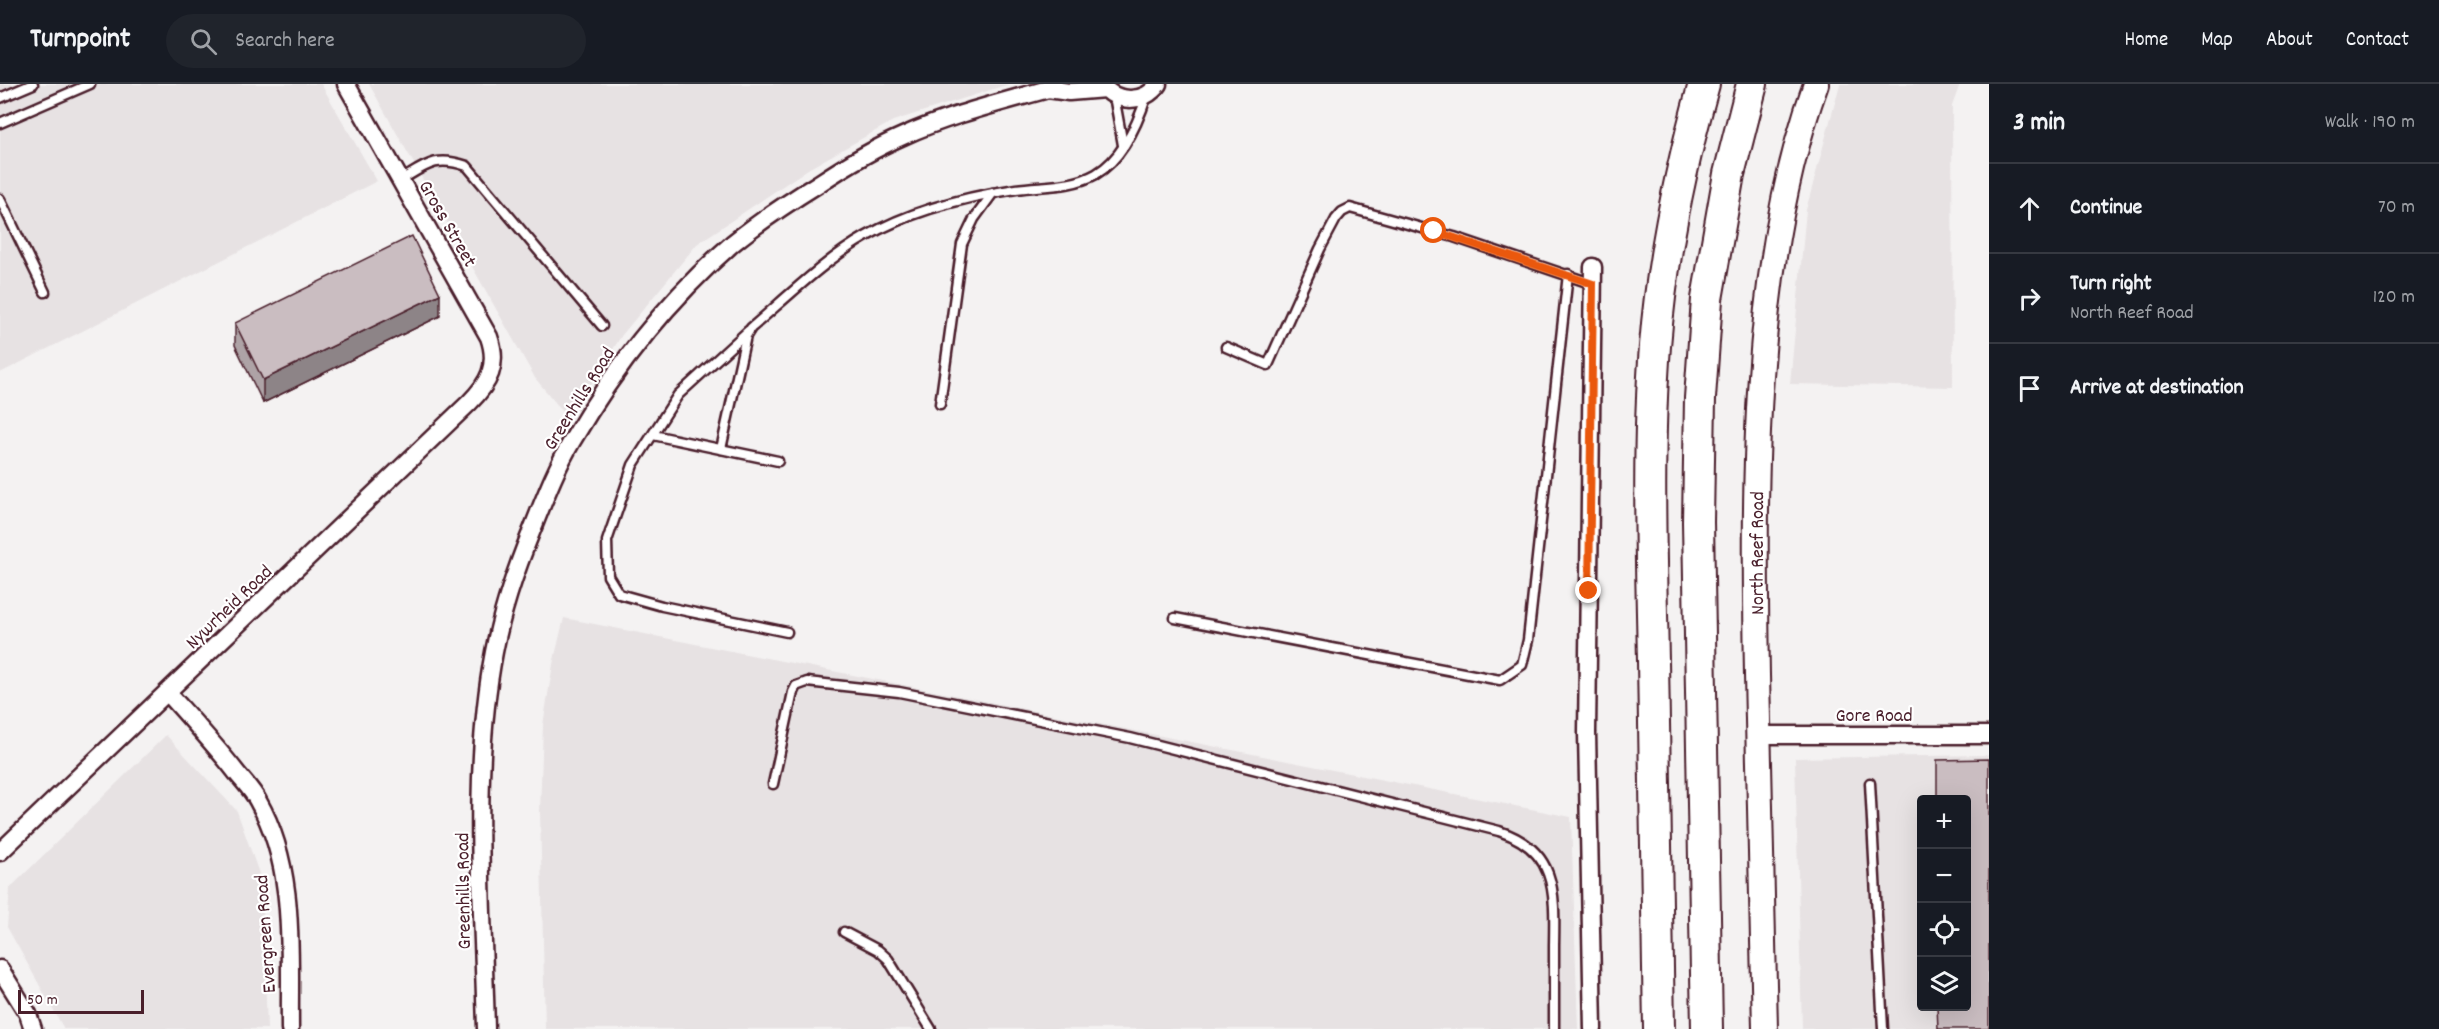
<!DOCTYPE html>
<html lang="en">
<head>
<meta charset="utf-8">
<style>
  :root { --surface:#171b24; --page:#20242c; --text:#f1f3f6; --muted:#9ea1a6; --line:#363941 }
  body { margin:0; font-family:Dekko,sans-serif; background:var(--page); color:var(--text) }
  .controls { position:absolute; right:18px; bottom:18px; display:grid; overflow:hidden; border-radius:6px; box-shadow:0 6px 24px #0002 }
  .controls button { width:54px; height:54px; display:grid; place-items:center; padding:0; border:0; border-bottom:2px solid var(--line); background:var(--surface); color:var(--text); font:30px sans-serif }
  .scale { position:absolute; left:18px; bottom:15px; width:126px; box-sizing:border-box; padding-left:6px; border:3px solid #4a1f2b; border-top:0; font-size:16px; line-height:21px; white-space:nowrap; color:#4a1f2b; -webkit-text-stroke:4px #fff; paint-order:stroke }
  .stop { position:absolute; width:18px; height:18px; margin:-14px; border:4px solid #ea580c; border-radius:50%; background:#fff }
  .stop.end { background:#ea580c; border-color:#fff; box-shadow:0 2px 6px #0008 }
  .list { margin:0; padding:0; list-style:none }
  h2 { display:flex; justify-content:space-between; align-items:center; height:78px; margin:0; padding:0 24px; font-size:26px }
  h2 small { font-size:20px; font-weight:400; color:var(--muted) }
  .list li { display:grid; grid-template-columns:39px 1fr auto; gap:18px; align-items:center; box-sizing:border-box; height:90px; padding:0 24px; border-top:2px solid var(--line) }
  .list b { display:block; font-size:22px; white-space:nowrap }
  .list p { margin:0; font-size:20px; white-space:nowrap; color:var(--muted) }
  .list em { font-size:20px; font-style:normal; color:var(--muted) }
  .icon { flex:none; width:33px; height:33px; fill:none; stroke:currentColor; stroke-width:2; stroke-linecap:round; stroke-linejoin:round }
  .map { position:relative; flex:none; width:1989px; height:945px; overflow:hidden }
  header { display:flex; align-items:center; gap:36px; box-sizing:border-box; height:84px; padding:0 30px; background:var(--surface); border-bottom:2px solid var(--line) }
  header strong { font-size:28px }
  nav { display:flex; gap:33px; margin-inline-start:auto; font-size:21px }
  .search { width:420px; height:54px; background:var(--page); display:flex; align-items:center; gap:15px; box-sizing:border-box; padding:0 21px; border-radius:33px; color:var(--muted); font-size:22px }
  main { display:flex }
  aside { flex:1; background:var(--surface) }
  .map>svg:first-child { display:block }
</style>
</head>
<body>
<header>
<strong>Turnpoint</strong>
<div class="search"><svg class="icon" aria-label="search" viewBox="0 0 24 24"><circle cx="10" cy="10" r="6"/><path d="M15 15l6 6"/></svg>Search here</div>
<nav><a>Home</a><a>Map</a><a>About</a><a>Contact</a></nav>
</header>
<main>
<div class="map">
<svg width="1989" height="945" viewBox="0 0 1989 945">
  <rect width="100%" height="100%" fill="#f4f2f2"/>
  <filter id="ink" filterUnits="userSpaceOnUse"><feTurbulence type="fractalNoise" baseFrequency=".0167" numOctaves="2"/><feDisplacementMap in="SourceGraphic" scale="12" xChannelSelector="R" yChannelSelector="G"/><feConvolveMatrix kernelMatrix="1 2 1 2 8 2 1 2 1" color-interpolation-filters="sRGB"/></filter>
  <g filter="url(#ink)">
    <g fill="#e7e2e3" fill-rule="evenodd">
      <path d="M0,0H321L377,97L0,289Z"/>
      <path d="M369,0H1009L893,37L808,85L697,160L622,251L569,335L535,294Z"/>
      <path d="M1840,0H1960L1952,22L1953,303L1790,300L1806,126Z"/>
      <path d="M564,534L1571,733L1578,945H545L540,728L543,641L553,580Z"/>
      <path d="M166,651L237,727L262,798L267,945H64L7,843L10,804Z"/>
      <path d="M1989,671V945H1802L1795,674ZM1922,716H1966V922H1922Z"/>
    </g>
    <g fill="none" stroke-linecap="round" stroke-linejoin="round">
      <g stroke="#4a1f2b" stroke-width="13">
        <g id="lane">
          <path d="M1114,12L1123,61"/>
          <path d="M0,14L33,0"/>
          <path d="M0,39L90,0"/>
          <path d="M401,96C426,81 436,71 467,82L602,242"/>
          <path d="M0,115L45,208"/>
          <path d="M748,247L678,311L633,381L607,457L608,492L619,510L662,522L787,548"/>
          <path d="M1226,263L1268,281L1320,165L1336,135L1342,128L1350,124L1454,153L1593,200"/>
          <path d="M940,320L962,160L974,135L993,109"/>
          <path d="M653,351L778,377"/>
          <path d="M721,365L746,252L751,244C785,215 826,175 865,153C910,127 965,113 1016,105C1043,101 1071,104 1096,90C1122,75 1138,39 1147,11"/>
          <path d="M1175,534L1500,596L1522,581L1528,556L1568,190"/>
          <path d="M1870,699L1883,945"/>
          <path d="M773,700L793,608L796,602L807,598L899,608L1130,654L1499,747C1557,766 1555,808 1554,861C1554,889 1554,917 1554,945"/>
          <path d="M844,848L878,866L888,875L931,945"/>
        </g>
      </g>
      <g stroke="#4a1f2b" stroke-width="21">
        <g id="street">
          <path d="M1102,0C1115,20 1145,20 1158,0"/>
          <path d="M1048,5L1069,8L1105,5"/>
          <path d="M168,609C191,635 215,661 236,688C244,698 253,707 258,717C297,785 289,870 290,945"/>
          <path d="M1759,651H1989"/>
          <path d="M0,768L469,319C489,299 499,281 489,253L346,0"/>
          <path d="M0,885L28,930L33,945"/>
          <path d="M486,945C483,823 471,688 494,568C502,526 516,485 532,446C544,416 556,384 572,357C615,283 669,215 733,159C760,137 789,118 818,100C845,82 873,65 903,52C949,31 999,19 1048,5L1054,0"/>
          <path d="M1593,945L1587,649L1593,183"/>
        </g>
      </g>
      <g stroke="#4a1f2b" stroke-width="28">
        <g id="secondary">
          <path id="s1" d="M1765,945C1762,827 1760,709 1757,591C1754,402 1751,180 1816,0"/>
        </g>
      </g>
      <g stroke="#4a1f2b" stroke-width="34">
        <g id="highway">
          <path d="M1659,945C1657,822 1655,700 1653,577C1651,473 1647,367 1655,262C1662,174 1680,86 1704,0"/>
          <path d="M1707,945L1698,438L1700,314L1707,215L1729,90L1752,0"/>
        </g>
      </g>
      <use href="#lane" stroke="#fff" stroke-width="8"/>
      <use href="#street" stroke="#fff" stroke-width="16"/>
      <use href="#secondary" stroke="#fff" stroke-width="24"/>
      <use href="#highway" stroke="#fff" stroke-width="30"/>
    </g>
    <path fill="#aea3a6" stroke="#4a1f2b" stroke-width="1.5" d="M440,232L263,319L235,261V239Z"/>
    <path fill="#8d8487" stroke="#4a1f2b" stroke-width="1.5" d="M440,210V232L263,319V296Z"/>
    <g fill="#cabdc1" stroke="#4a1f2b" stroke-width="1.5">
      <path d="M412,152L440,210L263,296L235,239Z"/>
      <path d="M1989,675V945H1938L1937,922H1966V716H1937V676Z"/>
    </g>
  </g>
  <g fill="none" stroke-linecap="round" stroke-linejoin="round" filter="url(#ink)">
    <path stroke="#ea580c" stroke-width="8" d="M1434,147L1593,200L1589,507"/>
  </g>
  <g text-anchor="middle" stroke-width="4.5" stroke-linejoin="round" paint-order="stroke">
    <g font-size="20" fill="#4a1f2b" stroke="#fff">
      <text transform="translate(449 139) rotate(60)" y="7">Gross Street</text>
      <text transform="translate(578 314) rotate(-58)" y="7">Greenhills Road</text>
      <text dy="7" stroke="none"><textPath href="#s1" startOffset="476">North Reef Road</textPath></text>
      <text transform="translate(228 522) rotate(-44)" y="7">Nywrheid Road</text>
      <text x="1874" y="637">Gore Road</text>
      <text transform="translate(462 807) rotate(-91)" y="7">Greenhills Road</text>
      <text transform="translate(264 850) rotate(-94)" y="7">Evergreen Road</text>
    </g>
  </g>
</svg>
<div class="controls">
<button>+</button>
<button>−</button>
<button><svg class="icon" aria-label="locate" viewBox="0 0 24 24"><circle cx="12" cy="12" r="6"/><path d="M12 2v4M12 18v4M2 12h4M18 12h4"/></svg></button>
<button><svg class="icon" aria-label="layers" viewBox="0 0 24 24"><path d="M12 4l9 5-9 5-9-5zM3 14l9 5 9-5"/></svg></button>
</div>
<div class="scale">50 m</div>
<div class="stop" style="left:1434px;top:147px"></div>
<div class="stop end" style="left:1589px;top:507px"></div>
</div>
<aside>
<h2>3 min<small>Walk · 190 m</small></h2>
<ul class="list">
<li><svg class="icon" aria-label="ahead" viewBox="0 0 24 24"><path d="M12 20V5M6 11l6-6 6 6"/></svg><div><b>Continue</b></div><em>70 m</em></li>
<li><svg class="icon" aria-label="right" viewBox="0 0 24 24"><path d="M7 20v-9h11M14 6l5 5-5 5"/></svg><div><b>Turn right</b><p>North Reef Road</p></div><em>120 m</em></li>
<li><svg class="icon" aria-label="arrive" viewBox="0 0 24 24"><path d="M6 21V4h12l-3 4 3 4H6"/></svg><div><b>Arrive at destination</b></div></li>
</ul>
</aside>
</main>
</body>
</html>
